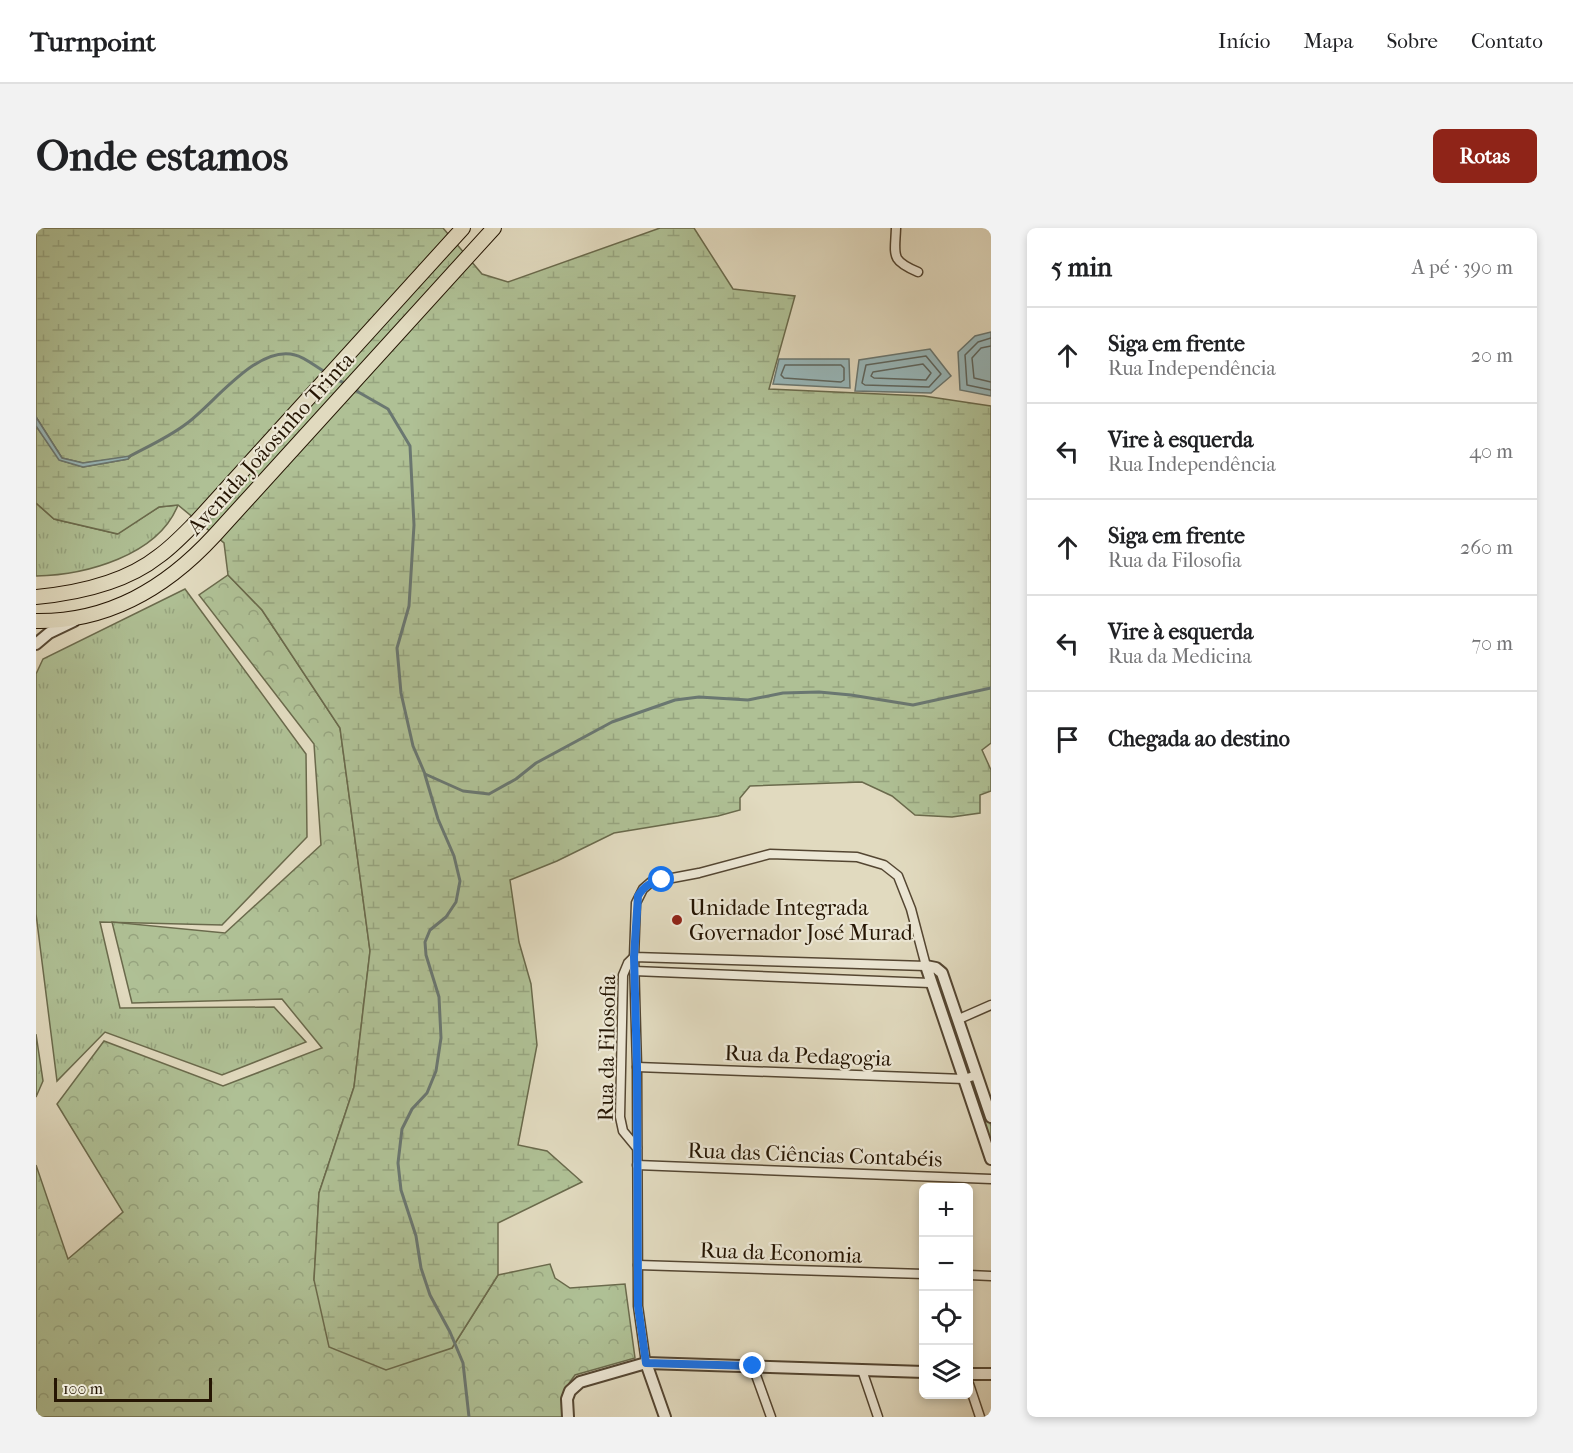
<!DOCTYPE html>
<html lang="pt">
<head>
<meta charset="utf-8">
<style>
  :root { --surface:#fff; --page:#f2f2f2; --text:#202124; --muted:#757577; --line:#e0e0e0; --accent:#8f2418 }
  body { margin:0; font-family:"IM FELL French Canon",serif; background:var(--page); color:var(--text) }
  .controls { position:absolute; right:18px; bottom:18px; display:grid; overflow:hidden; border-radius:9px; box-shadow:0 3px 9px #0003 }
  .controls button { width:54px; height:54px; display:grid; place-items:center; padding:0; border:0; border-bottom:2px solid var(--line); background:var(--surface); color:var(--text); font:30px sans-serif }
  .scale { position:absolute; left:18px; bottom:15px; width:158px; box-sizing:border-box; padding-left:6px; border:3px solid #251503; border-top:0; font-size:16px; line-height:21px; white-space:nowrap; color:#251503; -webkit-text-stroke:4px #ece7d5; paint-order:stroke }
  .stop { position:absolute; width:18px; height:18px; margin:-14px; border:4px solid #1a73e8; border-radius:50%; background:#fff }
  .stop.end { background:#1a73e8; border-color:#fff; box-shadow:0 2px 6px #0008 }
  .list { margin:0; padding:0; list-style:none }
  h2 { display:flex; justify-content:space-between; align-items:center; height:78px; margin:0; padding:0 24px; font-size:26px }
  h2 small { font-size:20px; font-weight:400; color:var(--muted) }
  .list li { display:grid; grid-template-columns:39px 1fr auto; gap:18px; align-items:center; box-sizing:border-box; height:96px; padding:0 24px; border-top:2px solid var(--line) }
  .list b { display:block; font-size:22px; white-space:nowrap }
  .list p { margin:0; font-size:20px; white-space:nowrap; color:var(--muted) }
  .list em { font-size:20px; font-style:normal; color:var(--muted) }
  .icon { flex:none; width:33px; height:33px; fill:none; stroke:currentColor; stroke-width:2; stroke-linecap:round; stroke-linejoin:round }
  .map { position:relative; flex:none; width:955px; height:1189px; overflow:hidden; border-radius:9px }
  header { display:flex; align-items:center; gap:36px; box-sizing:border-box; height:84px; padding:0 30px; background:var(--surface); border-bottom:2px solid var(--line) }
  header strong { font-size:28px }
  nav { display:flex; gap:33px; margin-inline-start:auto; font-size:21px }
  .intro { display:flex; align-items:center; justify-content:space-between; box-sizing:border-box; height:144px; padding:0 36px }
  h1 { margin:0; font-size:42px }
  .button { padding:15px 27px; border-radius:9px; background:var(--accent); color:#fff; font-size:21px; font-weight:700 }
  main { display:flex; gap:36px; padding:0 36px }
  aside { flex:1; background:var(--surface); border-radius:9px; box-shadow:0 3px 9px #0003 }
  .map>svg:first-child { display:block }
</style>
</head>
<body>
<header>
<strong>Turnpoint</strong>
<nav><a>Início</a><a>Mapa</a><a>Sobre</a><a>Contato</a></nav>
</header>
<div class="intro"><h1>Onde estamos</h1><a class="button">Rotas</a></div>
<main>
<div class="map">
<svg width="955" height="1189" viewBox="0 0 955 1189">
  <defs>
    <pattern id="grass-tufts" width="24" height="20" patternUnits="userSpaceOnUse" patternTransform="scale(1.5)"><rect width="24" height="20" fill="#afc095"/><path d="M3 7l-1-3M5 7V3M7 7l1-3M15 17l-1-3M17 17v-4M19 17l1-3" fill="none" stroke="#96a47f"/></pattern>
    <pattern id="forest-crowns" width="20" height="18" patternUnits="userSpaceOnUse" patternTransform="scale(1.5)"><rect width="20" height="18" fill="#afc095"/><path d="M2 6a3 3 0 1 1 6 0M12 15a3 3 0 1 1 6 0" fill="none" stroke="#96a47f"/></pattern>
    <pattern id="wetland-marsh" width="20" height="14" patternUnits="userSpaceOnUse" patternTransform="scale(1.5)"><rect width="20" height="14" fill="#afc095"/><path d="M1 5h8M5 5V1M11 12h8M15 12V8" fill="none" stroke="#96a47f"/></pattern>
  </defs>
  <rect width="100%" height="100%" fill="#e1dabf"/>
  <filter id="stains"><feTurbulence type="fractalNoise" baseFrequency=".00333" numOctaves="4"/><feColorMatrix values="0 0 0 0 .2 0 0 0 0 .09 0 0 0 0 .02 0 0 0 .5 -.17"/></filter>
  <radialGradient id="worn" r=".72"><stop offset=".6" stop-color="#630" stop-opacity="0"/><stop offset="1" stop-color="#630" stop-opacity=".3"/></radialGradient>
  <g fill="url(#grass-tufts)" stroke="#6a6a4c" stroke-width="1.5">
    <path d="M0,275L18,291L81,306L123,279L142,277C122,328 49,347 0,348Z"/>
    <path d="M149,361L270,526L271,609L186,697L64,694L84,780L238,779L270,814L186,847L69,804L21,853L0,686V446L7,431Z"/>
    <path d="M903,762H909L955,898V916Z"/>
  </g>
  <g fill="url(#forest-crowns)" stroke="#6a6a4c" stroke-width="1.5">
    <path d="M192,347L226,382L304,500L334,723L318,859L283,965L278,1052L416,1120L462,1047L514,1036L519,1050L534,1060L589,1056L599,1130L539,1147C528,1161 524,1171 527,1189H0V937L32,1031L87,984L21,876L68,813L187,858L286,820L246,771L96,775L76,694L189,705L285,617L278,516L163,367Z"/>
    <path d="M0,806L7,853L0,869Z"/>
  </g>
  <path fill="url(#wetland-marsh)" stroke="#6a6a4c" stroke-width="1.5" d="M0,0H407L446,46L472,54L624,0H658L697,61L759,68L733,161L888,168L955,178V515L946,522L955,542V563L944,567V585L916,589L879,587L856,568L826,554L714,558L704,570V582L682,588L578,605L521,633L474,652L483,714L495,756L501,817L482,917L511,923L546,954L462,995V1047L416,1120L350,1142L293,1119L278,1052L283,965L318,859L334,723L304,500L226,382L192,347L188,315L142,277L123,279L82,306L18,291L0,275V198L24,232L47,239L92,231L94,229L47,235L26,230L0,189Z"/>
  <g fill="#98b8bb" stroke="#6a7771" stroke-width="1.5">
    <path d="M955,104V168L924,162L922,124L939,108Z"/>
    <path d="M894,121L915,148L895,165L819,163L823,132Z"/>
    <path d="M743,131H813L814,160L737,156Z"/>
    <path d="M0,189L26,230L47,235L94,228L92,231L47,239L23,232L0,198Z"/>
  </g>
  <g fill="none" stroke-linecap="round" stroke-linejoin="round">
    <g stroke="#5e665f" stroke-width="1.5">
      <path d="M955,110L942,114L929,127L931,157L955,162"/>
      <path d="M955,118L945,120L936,130L938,150L955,154"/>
      <path d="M890,128L905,146L893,159L829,157L826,155L830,137Z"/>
      <path d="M887,136L895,145L890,152L838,150L835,148L837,144Z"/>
      <path d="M749,137H805L808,140V152L805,154L748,150L745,147Z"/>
    </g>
    <g stroke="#6a7771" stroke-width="3">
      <path d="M296,148L311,157"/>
      <path d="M317,161L352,181L374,218L378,297L373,378L361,420L365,465L377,518L389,546L427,563L453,566L480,551L500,535L576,494L639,472L663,469L712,472L747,465L783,464L815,467L877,477L955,460"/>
      <path d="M94,228C113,218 133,209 150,196C177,177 221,116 259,127C269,129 281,140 291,145"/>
      <path d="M389,547L402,591L418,628L424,653L420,674L410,689L394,702L389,714L390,727L403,769L405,810L400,843L391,865L376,881L366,901L362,935L365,962L380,1008L385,1040L394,1067L414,1104L427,1135L433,1189"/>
    </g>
    <g stroke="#544632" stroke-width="11">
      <g id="minor">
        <path d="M860,0C859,28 854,32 882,44"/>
        <path d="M598,729L890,738L875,681L862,648L848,637L821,629L734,626L663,645L615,654L607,661L600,675L598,729L601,839L602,1078L610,1135"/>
        <path d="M598,729L592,735L587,747L584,889L587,903L601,920"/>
        <path d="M598,743L894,755"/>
        <path d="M923,791L955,777"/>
        <path d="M601,839L928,851L941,847"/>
        <path d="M601,937L955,951"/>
        <path d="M602,1037L888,1046"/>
        <path d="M933,1047L955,1048"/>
        <path d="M717,1139L735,1189"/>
        <path d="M826,1142L842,1189"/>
        <path d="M933,1156L944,1189"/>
      </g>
    </g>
    <g stroke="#544632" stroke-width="14">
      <g id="tertiary">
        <path d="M0,416L13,405L38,393"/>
        <path d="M955,889L906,745L900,740L890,738L955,931"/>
        <path d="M610,1135L629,1189"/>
        <path d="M933,1146H955"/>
        <path d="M532,1189L531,1171L534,1163L544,1154L610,1135L888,1144"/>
      </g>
    </g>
    <g stroke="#251503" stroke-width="16">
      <g id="primary">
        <path d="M0,369C42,365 89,355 123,328C137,318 149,305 161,293L427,0"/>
        <path d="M0,393C73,394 130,360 178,308L458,0"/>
      </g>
    </g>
    <use href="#minor" stroke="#ece7d5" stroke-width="8"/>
    <use href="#tertiary" stroke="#ece7d5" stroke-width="10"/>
    <use href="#primary" stroke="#e1dabf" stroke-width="14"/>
  </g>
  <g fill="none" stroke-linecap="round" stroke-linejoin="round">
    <path stroke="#1a73e8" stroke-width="8" d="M626,652C615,654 608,658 602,668L598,729L601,839L602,1078L610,1135L717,1138"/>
  </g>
  <circle fill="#8f2418" stroke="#ece7d5" stroke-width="2" cx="641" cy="692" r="6"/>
  <g text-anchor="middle" stroke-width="4.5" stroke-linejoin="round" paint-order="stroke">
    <g font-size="22" fill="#251503" stroke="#ece7d5">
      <text transform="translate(234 215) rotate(-48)" y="8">Avenida Joãosinho Trinta</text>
      <text transform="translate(570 820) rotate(-89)" y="8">Rua da Filosofia</text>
      <text transform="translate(772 827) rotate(2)" y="8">Rua da Pedagogia</text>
      <text transform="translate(779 926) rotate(2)" y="8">Rua das Ciências Contabéis</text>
      <text transform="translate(745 1024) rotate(2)" y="8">Rua da Economia</text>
    </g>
    <g font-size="22" fill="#251503" stroke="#ece7d5" text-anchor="start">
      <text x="653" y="687">Unidade Integrada<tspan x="653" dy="25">Governador José Murad</tspan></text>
    </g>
  </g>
  <rect width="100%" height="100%" filter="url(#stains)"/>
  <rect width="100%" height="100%" fill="url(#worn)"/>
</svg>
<div class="controls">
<button>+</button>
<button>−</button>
<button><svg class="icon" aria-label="locate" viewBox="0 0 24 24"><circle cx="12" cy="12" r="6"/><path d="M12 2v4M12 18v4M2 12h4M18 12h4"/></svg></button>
<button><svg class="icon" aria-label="layers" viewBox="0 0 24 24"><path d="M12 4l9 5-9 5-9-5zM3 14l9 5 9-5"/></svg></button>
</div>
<div class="scale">100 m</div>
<div class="stop" style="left:626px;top:652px"></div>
<div class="stop end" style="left:717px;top:1138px"></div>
</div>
<aside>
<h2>5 min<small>A pé · 390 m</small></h2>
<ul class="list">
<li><svg class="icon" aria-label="ahead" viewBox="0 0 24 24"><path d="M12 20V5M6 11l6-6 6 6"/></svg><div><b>Siga em frente</b><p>Rua Independência</p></div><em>20 m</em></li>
<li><svg class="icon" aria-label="left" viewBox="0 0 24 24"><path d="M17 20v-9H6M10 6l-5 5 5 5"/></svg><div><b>Vire à esquerda</b><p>Rua Independência</p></div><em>40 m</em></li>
<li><svg class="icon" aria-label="ahead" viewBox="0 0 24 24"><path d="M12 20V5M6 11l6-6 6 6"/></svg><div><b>Siga em frente</b><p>Rua da Filosofia</p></div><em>260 m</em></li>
<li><svg class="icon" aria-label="left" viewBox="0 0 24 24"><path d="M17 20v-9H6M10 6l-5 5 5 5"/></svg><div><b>Vire à esquerda</b><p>Rua da Medicina</p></div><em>70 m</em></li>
<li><svg class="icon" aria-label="arrive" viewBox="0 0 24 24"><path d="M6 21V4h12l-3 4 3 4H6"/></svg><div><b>Chegada ao destino</b></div></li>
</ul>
</aside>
</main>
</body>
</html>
